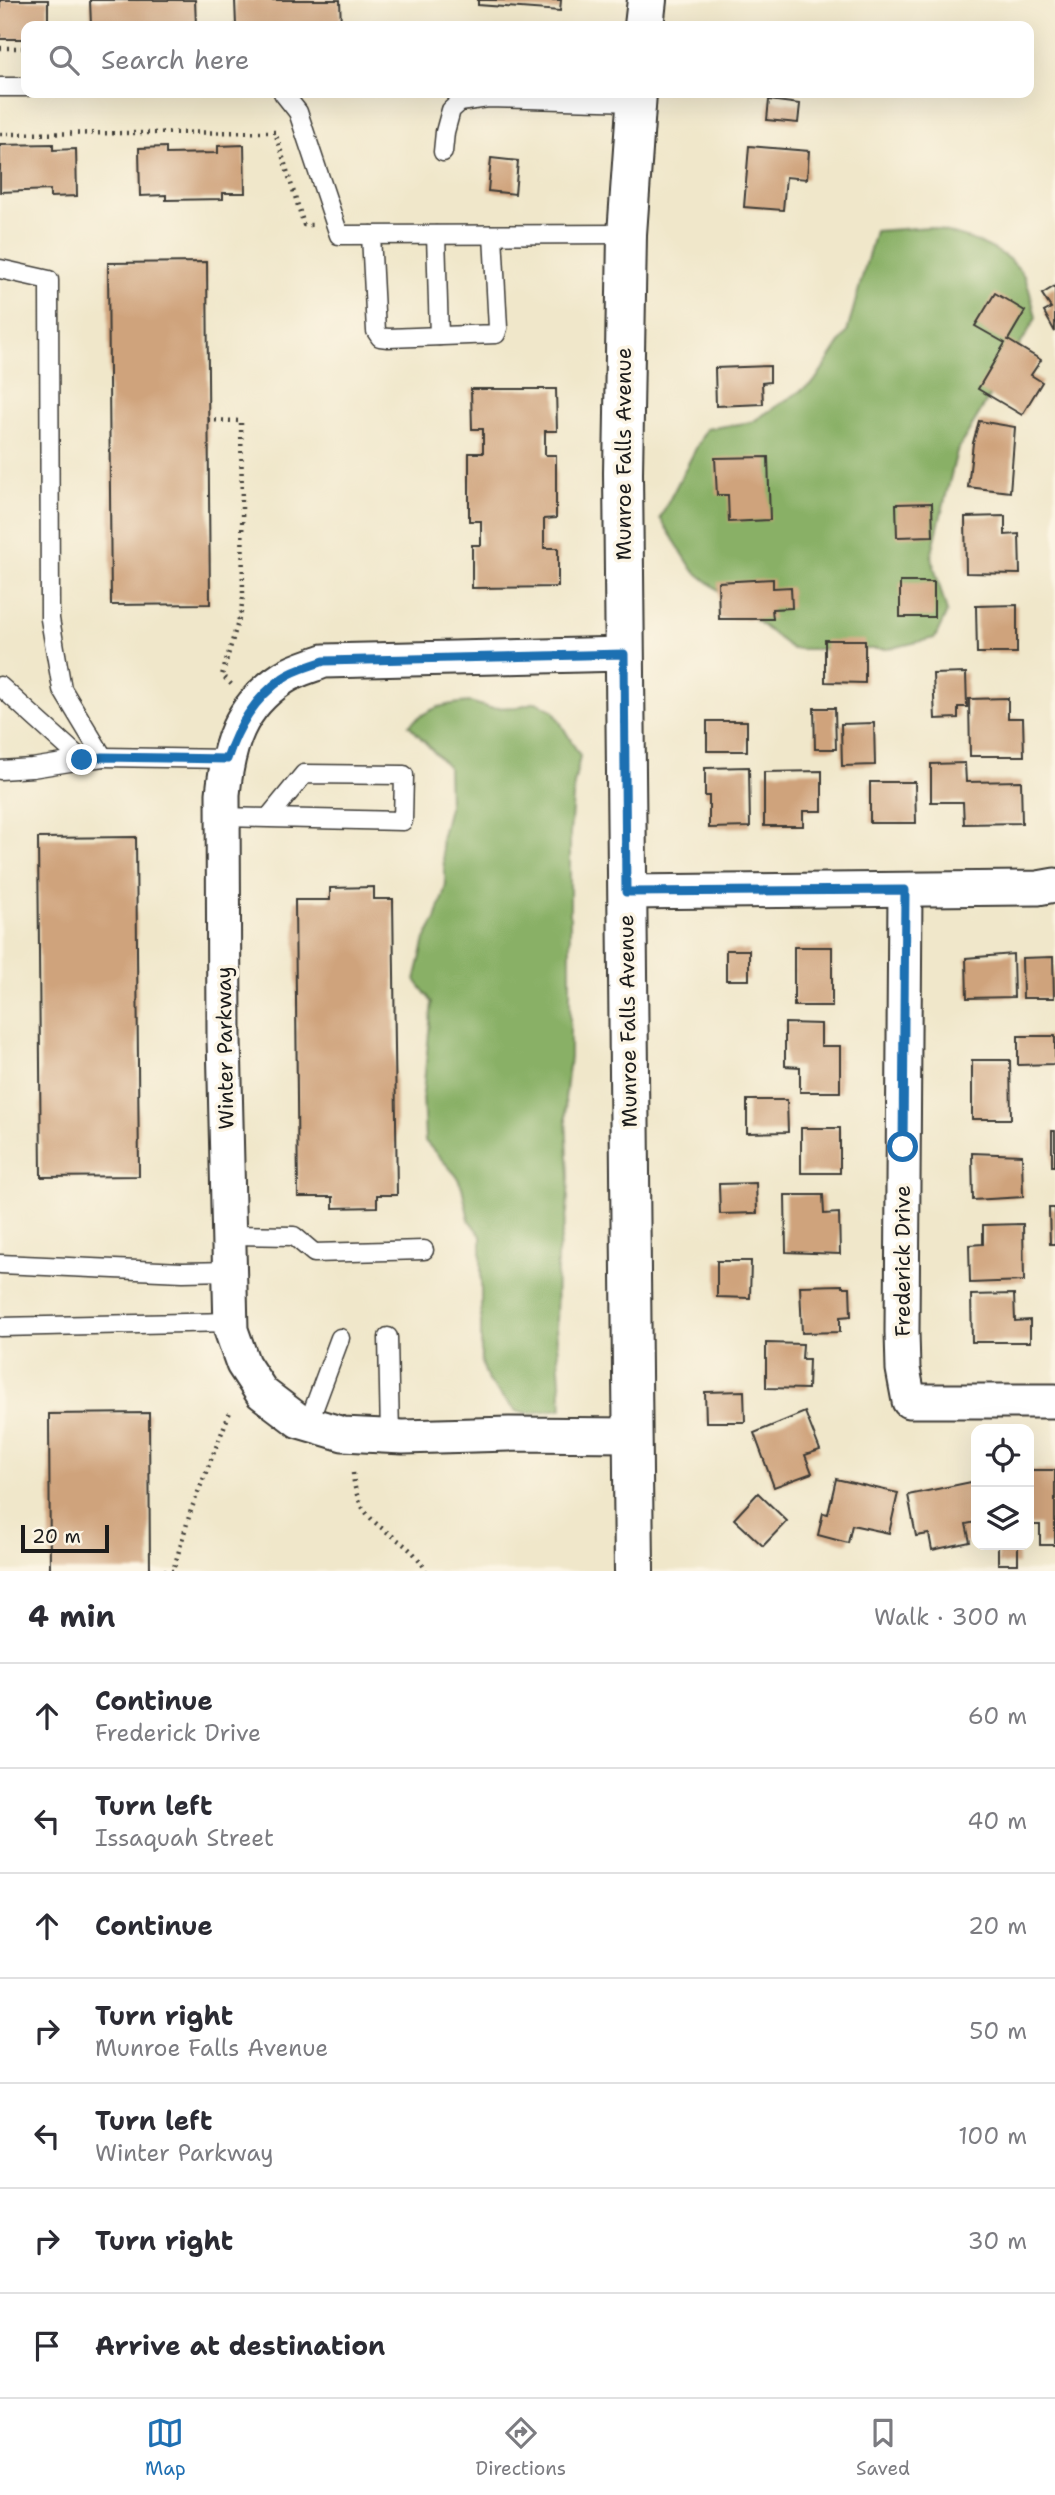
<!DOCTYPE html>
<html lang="en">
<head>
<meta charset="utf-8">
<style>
  :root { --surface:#fff; --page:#f2f2f3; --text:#2b2b33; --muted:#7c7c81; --line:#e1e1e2; --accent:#1f6fb2 }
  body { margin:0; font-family:"Shantell Sans",sans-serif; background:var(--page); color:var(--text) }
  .controls { position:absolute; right:21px; bottom:21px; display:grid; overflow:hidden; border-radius:14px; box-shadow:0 7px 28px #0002 }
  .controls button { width:63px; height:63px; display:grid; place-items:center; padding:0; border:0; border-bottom:2px solid var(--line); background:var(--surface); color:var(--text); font:35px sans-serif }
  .scale { position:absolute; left:21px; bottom:18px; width:88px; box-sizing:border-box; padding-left:7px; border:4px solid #1c1c1c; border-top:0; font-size:19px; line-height:24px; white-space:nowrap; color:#1c1c1c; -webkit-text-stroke:5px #fcf5e5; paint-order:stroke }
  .stop { position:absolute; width:21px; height:21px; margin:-16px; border:5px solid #1f6fb2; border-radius:50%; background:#fff }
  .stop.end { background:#1f6fb2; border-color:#fff; box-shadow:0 2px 7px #0008 }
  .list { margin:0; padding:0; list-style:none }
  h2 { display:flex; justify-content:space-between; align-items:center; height:91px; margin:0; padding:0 28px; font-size:30px }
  h2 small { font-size:23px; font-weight:400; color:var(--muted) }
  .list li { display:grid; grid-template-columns:46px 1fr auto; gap:21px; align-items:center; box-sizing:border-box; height:105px; padding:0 28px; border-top:2px solid var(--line) }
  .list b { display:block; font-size:26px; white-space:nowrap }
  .list p { margin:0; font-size:23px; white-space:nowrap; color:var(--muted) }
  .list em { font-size:23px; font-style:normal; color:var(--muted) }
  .icon { flex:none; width:38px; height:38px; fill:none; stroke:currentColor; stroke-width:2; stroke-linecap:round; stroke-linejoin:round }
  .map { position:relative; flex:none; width:1055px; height:1571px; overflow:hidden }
  .search { position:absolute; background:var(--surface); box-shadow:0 7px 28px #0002; left:21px; right:21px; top:21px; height:77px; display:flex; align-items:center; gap:18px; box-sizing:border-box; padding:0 24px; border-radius:14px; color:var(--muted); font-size:26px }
  .sheet { height:826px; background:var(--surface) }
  nav { display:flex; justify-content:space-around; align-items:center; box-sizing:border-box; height:98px; border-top:2px solid var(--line); background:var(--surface); font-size:19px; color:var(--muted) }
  nav a { display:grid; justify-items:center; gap:4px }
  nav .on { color:var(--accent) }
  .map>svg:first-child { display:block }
</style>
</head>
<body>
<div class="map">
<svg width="1055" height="1571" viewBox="0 0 1055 1571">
  <rect width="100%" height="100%" fill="#fcf5e5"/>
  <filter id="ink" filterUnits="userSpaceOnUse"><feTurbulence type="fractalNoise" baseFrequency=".0143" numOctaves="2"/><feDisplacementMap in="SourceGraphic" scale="14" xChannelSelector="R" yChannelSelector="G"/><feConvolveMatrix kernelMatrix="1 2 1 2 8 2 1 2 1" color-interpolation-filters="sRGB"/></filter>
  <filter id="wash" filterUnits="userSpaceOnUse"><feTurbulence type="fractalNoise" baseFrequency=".00686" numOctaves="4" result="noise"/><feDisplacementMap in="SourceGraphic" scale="28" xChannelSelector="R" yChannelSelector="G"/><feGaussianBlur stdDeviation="1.57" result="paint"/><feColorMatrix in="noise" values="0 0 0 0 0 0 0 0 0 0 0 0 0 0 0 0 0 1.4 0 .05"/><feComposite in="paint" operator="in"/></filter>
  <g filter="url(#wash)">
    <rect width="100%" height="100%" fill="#f0e7ca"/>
    <g fill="#89b066" stroke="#526641" stroke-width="2">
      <path d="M929,227C961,236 1006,246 1024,276C1030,288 1033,305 1036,318L957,451L931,556L947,612L935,638L888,649H792L693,570L660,518L706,429L752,422L814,382L847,332L875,231Z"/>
      <path d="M470,702L490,708L517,707L536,702L553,710L580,756L574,785L570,833V1057L565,1099L569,1176L567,1212L557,1257L556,1328L562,1409L530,1413L516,1411L488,1381L481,1360V1236L469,1220L462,1187L456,1175L425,1141L423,1093L432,1002L415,980L425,939L436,919L446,885L441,839L449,807L448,767L409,725C430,707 443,704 470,702Z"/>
    </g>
    <g id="blocks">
      <g fill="#cfa37b">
        <path d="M0,0H48V26H26V39H0Z"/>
        <path d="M90,0H195L196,26H169V24L91,26Z"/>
        <path d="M235,0H340L341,26H236Z"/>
        <path d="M478,0H561L560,11L478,5Z"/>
        <path d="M769,100L800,104L798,123L767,120Z"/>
        <path d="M53,144V150L76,149L77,196L50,197V190L0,192V145Z"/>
        <path d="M244,145L245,193H223V199L166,200V195L140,196L139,148L166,147V154L218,153V146Z"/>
        <path d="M749,146L809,151L807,179L786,177L783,210L744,207Z"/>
        <path d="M491,158L518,161L515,194L488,191Z"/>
        <path d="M207,262L210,604L111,605L108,263Z"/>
        <path d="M1055,286V332L1044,312L1051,308L1042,294Z"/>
        <path d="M995,293L1025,311L1008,340L1041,360L1031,375L1042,382L1022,415L978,389L1005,343L975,326Z"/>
        <path d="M770,366V382L762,383L763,404L716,406L715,368Z"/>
        <path d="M471,389H556L557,431H545V455H556V518L544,519V548H558V587L472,588V545H481V521H469V453H483V429H472Z"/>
        <path d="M979,421L1015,427L1010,492L968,487L973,443Z"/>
        <path d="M768,457L770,520L729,522L728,495H717L715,458Z"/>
        <path d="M932,503L933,536L897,537L896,504Z"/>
        <path d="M1005,516V535L1019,534L1020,574L966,573L965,517Z"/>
        <path d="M773,579V588L791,587L792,608L772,609L773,619H719L718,582Z"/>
        <rect x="900" y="582" width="34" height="35"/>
        <path d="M1017,605V653H977L976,606Z"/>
        <path d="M825,640H865V683L825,682Z"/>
        <path d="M966,673L967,707H958V718L935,719L933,674Z"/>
        <path d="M1008,698V718H1023L1024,756H970L969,699Z"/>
        <path d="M814,708H835L836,749H815Z"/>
        <rect x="707" y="721" width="40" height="30"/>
        <path d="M874,723L875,765L842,766L841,724Z"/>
        <path d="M965,763L966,782L1021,781L1022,823L964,824L963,802H931V764Z"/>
        <path d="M749,767L750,827L709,828V796H705V768Z"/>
        <path d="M822,771V811H803V826H764V772Z"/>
        <path d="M870,782H915L916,823H870Z"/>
        <path d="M136,837L139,1176L41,1177L38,838Z"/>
        <path d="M374,887V899H393L397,1195H377V1207L333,1208V1197H298L295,900H330V888Z"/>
        <rect x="794" y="947" width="38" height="59"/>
        <rect x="726" y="950" width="23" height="30"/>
        <path d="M1013,954L1014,997L967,998L966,958Z"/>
        <path d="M1053,957L1054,998H1023L1022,958Z"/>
        <path d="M785,1023L821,1024V1046H840V1092H800V1067L785,1066Z"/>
        <path d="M1018,1036H1055V1064L1018,1065Z"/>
        <path d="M972,1060H1010L1011,1119H972Z"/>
        <path d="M747,1100H787L788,1132L747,1133Z"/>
        <rect x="801" y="1128" width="39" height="45"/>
        <rect x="1052" y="1131" width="3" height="35"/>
        <path d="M972,1153L1022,1155L1023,1197L973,1200Z"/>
        <path d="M756,1183L757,1213L720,1214L719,1184Z"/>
        <path d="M785,1195H823L824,1214L839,1213L840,1254L786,1252Z"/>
        <path d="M1049,1208H1055V1244H1050Z"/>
        <path d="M1023,1224L1024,1281L970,1283L969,1245L983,1244V1225Z"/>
        <path d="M717,1261H751L750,1298L717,1297Z"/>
        <path d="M842,1285V1287H850L851,1316L840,1317V1332L802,1333L800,1286Z"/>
        <path d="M1014,1294L1015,1321L1030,1320V1342H972L971,1295Z"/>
        <path d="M766,1343L803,1344L802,1359H809L808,1389L766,1388Z"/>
        <path d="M744,1391L745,1422H706L705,1392Z"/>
        <path d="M805,1412L820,1450L805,1455L812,1473L774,1487L754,1433Z"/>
        <path d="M149,1413L150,1571H50L49,1414Z"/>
        <path d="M1029,1470H1055V1545H1040V1525H1029Z"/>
        <path d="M836,1479L898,1493L889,1533L852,1525L848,1543L818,1535L823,1513L828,1514Z"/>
        <path d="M976,1481V1522L966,1524L970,1542L932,1550L929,1534L916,1536L908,1495Z"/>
        <path d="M758,1493L787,1521L763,1546L734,1519Z"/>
        <rect x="998" y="1545" width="20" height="19"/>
      </g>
    </g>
  </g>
  <g filter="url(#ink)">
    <use href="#blocks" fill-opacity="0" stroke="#3c3a36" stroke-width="2"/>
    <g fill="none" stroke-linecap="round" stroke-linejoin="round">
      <g stroke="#3c3a36" stroke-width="21">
        <g id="service">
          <path d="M0,87H26"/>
          <path d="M283,93L298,112L339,235L627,234"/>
          <path d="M443,152L445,132L451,110L460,102L488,98L636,102"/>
          <path d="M371,235L376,331L380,337L388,338L496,334L498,328L493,235"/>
          <path d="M436,235L439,336"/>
          <path d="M0,269L49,280L50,619L62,689L103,757L82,760L0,686"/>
          <path d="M103,757L227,759"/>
          <path d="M0,770L32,768L82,760"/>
          <path d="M223,817L403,821L404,775L304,774L268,818"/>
          <path d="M229,1235L294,1236L314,1253L424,1250"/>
          <path d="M0,1264L183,1272L229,1271"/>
          <path d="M0,1327L231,1322"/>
          <path d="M388,1337L390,1436"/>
          <path d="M308,1424L340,1338"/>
        </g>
      </g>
      <g stroke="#3c3a36" stroke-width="37">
        <g id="minor">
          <path d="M624,654L324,661C311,666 295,670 283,678C239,707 228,745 223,794L224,1038L231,1330L243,1364L262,1393L299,1421L343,1434L403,1437L509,1434L632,1435"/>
          <path d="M905,890L902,1332L903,1369L909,1401H1055"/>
          <path d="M626,892L1038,888L1055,885"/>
        </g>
      </g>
      <g stroke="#3c3a36" stroke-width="42">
        <g id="tertiary">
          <path d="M644,26L647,0"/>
          <path d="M634,1571L623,473L627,234L637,93"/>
        </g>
      </g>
      <g stroke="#3c3a36" stroke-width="4.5" stroke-dasharray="2 5" stroke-linecap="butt">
        <path d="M0,48H26"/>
        <path d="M0,134L275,132L304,225H312"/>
        <path d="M208,420L241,421L243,595L241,612L222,675L232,685"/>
        <path d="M353,1473C357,1534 405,1529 426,1571"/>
        <path d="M150,1570L173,1571L191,1510L230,1412"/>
      </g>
      <use href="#service" stroke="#fff" stroke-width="18"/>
      <use href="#minor" stroke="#fff" stroke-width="33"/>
      <use href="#tertiary" stroke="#fff" stroke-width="38"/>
    </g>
  </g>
  <g fill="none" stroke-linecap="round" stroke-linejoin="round" filter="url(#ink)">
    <path stroke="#1f6fb2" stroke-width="9" d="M82,760L103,757L227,759C238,726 254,699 283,678C294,670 311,666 324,661L624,654L626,892L905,890L903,1147"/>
  </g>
  <g text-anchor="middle" stroke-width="7" stroke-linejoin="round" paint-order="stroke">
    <g font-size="21" fill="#1c1c1c" stroke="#fcf5e5">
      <text transform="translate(624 454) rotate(-90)" y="7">Munroe Falls Avenue</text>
      <text transform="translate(628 1021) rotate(-91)" y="7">Munroe Falls Avenue</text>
      <text transform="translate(225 1048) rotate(-91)" y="7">Winter Parkway</text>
      <text transform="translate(903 1261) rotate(-90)" y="7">Frederick Drive</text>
    </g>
  </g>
</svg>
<div class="controls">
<button><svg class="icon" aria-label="locate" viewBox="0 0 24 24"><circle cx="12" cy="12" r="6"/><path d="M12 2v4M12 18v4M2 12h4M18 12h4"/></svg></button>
<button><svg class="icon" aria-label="layers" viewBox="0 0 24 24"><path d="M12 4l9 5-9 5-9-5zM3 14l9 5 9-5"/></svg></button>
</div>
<div class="scale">20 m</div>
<div class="stop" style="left:903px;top:1147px"></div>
<div class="stop end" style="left:82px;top:760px"></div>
<div class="search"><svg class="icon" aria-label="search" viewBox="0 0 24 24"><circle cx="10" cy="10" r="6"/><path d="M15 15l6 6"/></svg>Search here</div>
</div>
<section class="sheet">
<h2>4 min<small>Walk · 300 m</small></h2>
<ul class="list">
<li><svg class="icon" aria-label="ahead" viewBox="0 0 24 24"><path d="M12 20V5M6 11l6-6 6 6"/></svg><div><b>Continue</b><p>Frederick Drive</p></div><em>60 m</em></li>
<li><svg class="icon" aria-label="left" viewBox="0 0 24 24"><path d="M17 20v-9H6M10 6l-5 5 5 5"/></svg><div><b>Turn left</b><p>Issaquah Street</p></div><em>40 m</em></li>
<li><svg class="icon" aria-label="ahead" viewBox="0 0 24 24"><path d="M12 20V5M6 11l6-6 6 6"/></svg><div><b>Continue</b></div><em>20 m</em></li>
<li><svg class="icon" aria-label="right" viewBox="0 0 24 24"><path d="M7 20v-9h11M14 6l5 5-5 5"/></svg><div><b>Turn right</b><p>Munroe Falls Avenue</p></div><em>50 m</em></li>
<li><svg class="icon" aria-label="left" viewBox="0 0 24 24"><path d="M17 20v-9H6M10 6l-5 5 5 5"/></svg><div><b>Turn left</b><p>Winter Parkway</p></div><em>100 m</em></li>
<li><svg class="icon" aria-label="right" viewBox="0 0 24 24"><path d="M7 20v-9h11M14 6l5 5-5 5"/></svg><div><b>Turn right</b></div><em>30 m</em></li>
<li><svg class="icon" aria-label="arrive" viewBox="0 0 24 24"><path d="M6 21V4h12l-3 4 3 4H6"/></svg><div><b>Arrive at destination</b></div></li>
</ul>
</section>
<nav>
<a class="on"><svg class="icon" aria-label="map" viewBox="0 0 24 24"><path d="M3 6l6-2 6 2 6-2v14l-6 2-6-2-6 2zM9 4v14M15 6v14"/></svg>Map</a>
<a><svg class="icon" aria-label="directions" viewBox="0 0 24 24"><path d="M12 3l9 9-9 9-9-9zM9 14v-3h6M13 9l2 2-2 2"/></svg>Directions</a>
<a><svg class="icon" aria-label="saved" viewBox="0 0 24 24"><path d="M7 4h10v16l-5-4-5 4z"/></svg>Saved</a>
</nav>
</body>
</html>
